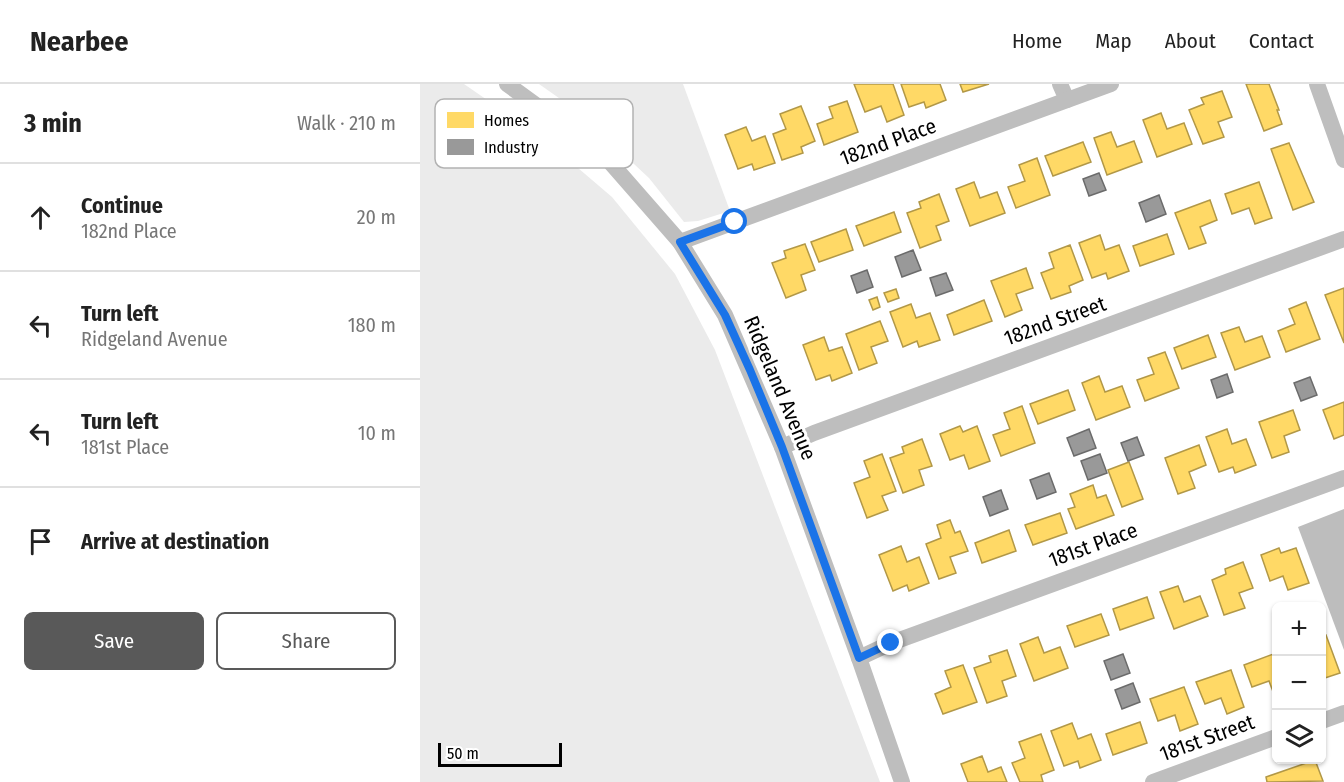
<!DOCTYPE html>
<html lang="en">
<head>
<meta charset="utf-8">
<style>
  :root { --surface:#fff; --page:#f2f2f2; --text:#222; --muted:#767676; --line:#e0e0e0; --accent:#595959 }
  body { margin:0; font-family:"Fira Sans Condensed",sans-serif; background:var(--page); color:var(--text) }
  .controls { position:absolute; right:18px; bottom:18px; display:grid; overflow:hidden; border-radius:9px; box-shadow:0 2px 4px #0004 }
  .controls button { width:54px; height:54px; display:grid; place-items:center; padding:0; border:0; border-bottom:2px solid var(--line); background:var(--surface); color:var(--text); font:30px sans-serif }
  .scale { position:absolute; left:18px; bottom:15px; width:124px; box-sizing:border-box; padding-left:6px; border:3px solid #000; border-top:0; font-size:16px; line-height:21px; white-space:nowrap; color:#000; -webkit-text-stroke:4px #fff; paint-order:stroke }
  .stop { position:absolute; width:18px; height:18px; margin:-14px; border:4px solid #1a73e8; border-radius:50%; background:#fff }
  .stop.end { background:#1a73e8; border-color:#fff; box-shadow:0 2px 6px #0008 }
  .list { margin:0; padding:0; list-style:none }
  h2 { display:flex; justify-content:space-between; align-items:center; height:78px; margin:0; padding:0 24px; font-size:26px }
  h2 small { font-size:20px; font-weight:400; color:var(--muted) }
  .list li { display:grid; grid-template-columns:39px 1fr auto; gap:18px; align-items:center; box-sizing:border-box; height:108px; padding:0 24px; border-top:2px solid var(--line) }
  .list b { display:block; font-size:22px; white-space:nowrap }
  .list p { margin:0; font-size:20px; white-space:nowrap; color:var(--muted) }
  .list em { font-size:20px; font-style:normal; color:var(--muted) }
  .actions { display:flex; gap:12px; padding:18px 24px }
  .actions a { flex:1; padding:14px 0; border:2px solid var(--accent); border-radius:9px; text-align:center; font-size:21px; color:var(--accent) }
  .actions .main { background:var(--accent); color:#fff }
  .icon { flex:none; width:33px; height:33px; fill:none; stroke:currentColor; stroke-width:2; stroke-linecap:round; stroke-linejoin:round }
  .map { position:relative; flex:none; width:924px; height:698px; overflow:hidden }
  header { display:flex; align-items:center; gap:36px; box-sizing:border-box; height:84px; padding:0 30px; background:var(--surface); border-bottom:2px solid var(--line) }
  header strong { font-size:28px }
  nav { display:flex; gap:33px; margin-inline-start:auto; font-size:21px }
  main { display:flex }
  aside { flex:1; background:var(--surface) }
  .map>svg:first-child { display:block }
</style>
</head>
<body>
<header>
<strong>Nearbee</strong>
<nav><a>Home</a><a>Map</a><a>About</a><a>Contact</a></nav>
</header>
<main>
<aside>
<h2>3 min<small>Walk · 210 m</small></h2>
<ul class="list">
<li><svg class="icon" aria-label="ahead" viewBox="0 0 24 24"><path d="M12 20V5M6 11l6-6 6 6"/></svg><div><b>Continue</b><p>182nd Place</p></div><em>20 m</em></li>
<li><svg class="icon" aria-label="left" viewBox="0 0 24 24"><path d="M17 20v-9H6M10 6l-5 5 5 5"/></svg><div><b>Turn left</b><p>Ridgeland Avenue</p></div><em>180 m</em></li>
<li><svg class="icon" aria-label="left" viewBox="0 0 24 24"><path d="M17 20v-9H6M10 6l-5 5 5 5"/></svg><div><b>Turn left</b><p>181st Place</p></div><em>10 m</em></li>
<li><svg class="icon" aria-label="arrive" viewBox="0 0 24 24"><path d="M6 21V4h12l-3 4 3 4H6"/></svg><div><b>Arrive at destination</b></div></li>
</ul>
<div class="actions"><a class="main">Save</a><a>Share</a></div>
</aside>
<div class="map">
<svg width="924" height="698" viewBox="0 0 924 698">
  <rect width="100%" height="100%" fill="#fff"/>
  <g fill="#ebebeb">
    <path d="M0,0H44L124,55L192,113L255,190L295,266L460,698H0Z"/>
    <path d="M119,0H263L310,127L278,137L264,138L229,94L156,26Z"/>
  </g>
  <path fill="#bdbdbd" d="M924,425V566L878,443Z"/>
  <g fill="#ffd966" stroke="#b29847" stroke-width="1.5">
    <path d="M434,0H473L484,31L467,38L461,22L445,28Z"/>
    <path d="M481,0H520L526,16L506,24L504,18L489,23Z"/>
    <path d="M540,0H569L543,8Z"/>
    <path d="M826,0H849L859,26H857L862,40L844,47Z"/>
    <path d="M802,7L812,33L798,38L804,53L783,60L769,26L784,20L781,14Z"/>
    <path d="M427,17L438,48L404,61L397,40L413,34L409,23Z"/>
    <path d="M381,22L395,57L381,63L383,69L362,76L353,50L366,45L360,30Z"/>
    <path d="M741,29L747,45L764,39L772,60L737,73L723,36Z"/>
    <path d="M326,43L332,57L345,52L355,79L334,86L332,80L318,85L305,51Z"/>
    <path d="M691,48L697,63L714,57L722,78L687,91L674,54Z"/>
    <path d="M663,58L671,78L633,92L625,72Z"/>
    <path d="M869,59L894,118L873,126L851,65Z"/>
    <path d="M617,74L630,111L596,124L588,103L605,97L599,81Z"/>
    <path d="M554,98L560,114L577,108L585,129L550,142L536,105Z"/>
    <path d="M839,98L852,134L835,140L829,124L812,130L805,110Z"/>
    <path d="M519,110L529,137L516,142L521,156L500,164L487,129L501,124L499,118Z"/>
    <path d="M790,116L797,136L780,143L786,159L769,165L755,129Z"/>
    <path d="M474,128L481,148L444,162L436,142Z"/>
    <path d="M426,145L433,166L399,178L391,158Z"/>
    <path d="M747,150L754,170L720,182L713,162Z"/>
    <path d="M680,151L685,166L699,161L709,187L688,195L686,189L672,194L659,159Z"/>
    <path d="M385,160L395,186L381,191L386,206L366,214L352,179L366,174L364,167Z"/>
    <path d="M650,161L663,196L649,202L651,208L631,215L621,189L634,184L629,169Z"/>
    <path d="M606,184L613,204L596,210L602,226L585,233L571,197Z"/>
    <path d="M924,204V259L905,211Z"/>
    <path d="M476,205L479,214L468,218L464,209Z"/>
    <path d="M457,213L460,223L453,226L449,216Z"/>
    <path d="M564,216L572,237L534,251L527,231Z"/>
    <path d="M886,218L900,255L866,268L858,247L875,240L869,225Z"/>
    <path d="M491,220L496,234L510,229L520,256L499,263L497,257L483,263L470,228Z"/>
    <path d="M460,237L468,257L451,263L457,279L439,286L426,250Z"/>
    <path d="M819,243L825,258L842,252L850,273L815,286L801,249Z"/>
    <path d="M788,251L796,273L762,285L754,264Z"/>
    <path d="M404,253L409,267L422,263L432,289L412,297L410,291L396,296L383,261Z"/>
    <path d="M745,268L759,304L725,317L717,296L734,290L728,274Z"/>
    <path d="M679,292L685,308L702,302L710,323L676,336L662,299Z"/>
    <path d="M648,306L655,326L618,340L610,320Z"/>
    <path d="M924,318V351L914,355L903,326Z"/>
    <path d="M602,322L615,359L581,372L573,351L590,345L584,329Z"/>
    <path d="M873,326L880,346L864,352L869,368L852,374L839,338Z"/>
    <path d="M540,342L543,348L557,342L570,377L549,385L544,371L530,376L520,350Z"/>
    <path d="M807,345L812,360L826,355L836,381L815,389L813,383L799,388L786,353Z"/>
    <path d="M502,355L512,382L499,386L504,401L483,409L470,374L484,369L482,363Z"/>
    <path d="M779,361L786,381L769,388L775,404L758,410L745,374Z"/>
    <path d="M462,370L476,407L462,412L468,426L447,434L434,399L450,393L444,377Z"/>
    <path d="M709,378L723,415L702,423L688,386Z"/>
    <path d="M673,401L677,414L686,411L694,431L656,445L648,425L655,423L650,410Z"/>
    <path d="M640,429L647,449L613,461L605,441Z"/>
    <path d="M530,436L535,449L540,447L548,467L530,473L536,489L519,495L506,460L521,454L517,441Z"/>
    <path d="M589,446L596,467L562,479L555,459Z"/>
    <path d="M481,462L487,478L499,473L509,499L489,507L487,501L473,507L459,471Z"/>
    <path d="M859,464L861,469L876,464L889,499L868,506L863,492L850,497L841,471Z"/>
    <path d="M823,478L833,504L819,509L825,524L804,531L792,496L806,490L805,485Z"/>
    <path d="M758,502L764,518L780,512L788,532L754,545L740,508Z"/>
    <path d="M727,513L734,534L700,546L693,525Z"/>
    <path d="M681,530L689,551L655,563L647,542Z"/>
    <path d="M906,551L920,589L902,595V553Z"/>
    <path d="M618,553L624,569L640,563L648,584L614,597L600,560Z"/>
    <path d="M587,566L596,592L582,597L587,612L567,619L554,584L571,578L569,572Z"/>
    <path d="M856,569V612L855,613L849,597L832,603L824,581Z"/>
    <path d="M543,581L557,618L523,630L515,610L531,603L525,587Z"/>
    <path d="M811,586L824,623L807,630L801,614L785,620L776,598Z"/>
    <path d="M764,603L778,640L760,647L755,631L738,637L730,615Z"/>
    <path d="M720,638L727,659L693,671L686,650Z"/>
    <path d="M652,639L658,655L671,650L681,676L660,684L658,677L644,682L631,647Z"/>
    <path d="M621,650L634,686L621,691L623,698H600L592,679L605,674L599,658Z"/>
    <path d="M562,672L568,688L581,683L587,698H548L541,680Z"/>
    <path d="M895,676L903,697L847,698L846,693Z"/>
  </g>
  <g fill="#999" stroke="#6b6b6b" stroke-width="1.5">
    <path d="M679,89L686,106L669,112L663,95Z"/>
    <path d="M739,111L746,130L726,138L719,119Z"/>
    <path d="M493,166L501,186L482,193L475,173Z"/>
    <path d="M447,186L453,203L437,209L431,192Z"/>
    <path d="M526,189L533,206L516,212L510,194Z"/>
    <path d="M807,290L813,308L797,314L791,296Z"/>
    <path d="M890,293L897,311L881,317L874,299Z"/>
    <path d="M669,345L676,364L654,372L647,354Z"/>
    <path d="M717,353L724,371L708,377L701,359Z"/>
    <path d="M680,370L687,389L668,396L661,377Z"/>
    <path d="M629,389L636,408L617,415L610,396Z"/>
    <path d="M581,406L588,425L570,432L563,413Z"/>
    <path d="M703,570L710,589L691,596L684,577Z"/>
    <path d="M713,599L720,618L702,625L695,606Z"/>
  </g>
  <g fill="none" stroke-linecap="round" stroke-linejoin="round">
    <g stroke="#bebebe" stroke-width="16">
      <path d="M87,0L183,70L260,158L305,231L362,363L439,574L482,698"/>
      <path d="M640,0L647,16"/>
      <path d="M897,0L924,76"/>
      <path d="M260,158L691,0"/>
      <path d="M362,363L394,349L924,155"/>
      <path d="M439,574L471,559L924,394"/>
      <path d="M902,637L924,629"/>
      <path d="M733,698L856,653"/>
    </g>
  </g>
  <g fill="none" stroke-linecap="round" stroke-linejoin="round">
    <path stroke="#1a73e8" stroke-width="8" d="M315,138L260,158L305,231L330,286L362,363L439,574L471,559"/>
  </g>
  <g text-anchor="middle" stroke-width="6" stroke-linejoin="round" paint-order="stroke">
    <g font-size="21" fill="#000" stroke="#fff">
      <text transform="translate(468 58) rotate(-20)" y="7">182nd Place</text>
      <text transform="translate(635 237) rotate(-20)" y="7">182nd Street</text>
      <text transform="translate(360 304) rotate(67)" y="7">Ridgeland Avenue</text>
      <text transform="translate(673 461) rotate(-20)" y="7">181st Place</text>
      <text transform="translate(787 654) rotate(-20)" y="7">181st Street</text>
    </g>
  </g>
  <rect x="15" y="15" width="198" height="69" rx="9" fill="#fff" stroke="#b2b2b2" stroke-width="1.5"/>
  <rect x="27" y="28" width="27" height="16" fill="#ffd966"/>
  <rect x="27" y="55" width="27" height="16" fill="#999"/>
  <g font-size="16" fill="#000">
    <text x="64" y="42">Homes</text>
    <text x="64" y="69">Industry</text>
  </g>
</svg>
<div class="controls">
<button>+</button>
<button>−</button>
<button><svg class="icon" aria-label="layers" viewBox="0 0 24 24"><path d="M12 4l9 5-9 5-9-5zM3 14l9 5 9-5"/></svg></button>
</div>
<div class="scale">50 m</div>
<div class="stop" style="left:315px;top:138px"></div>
<div class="stop end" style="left:471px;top:559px"></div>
</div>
</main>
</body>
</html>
